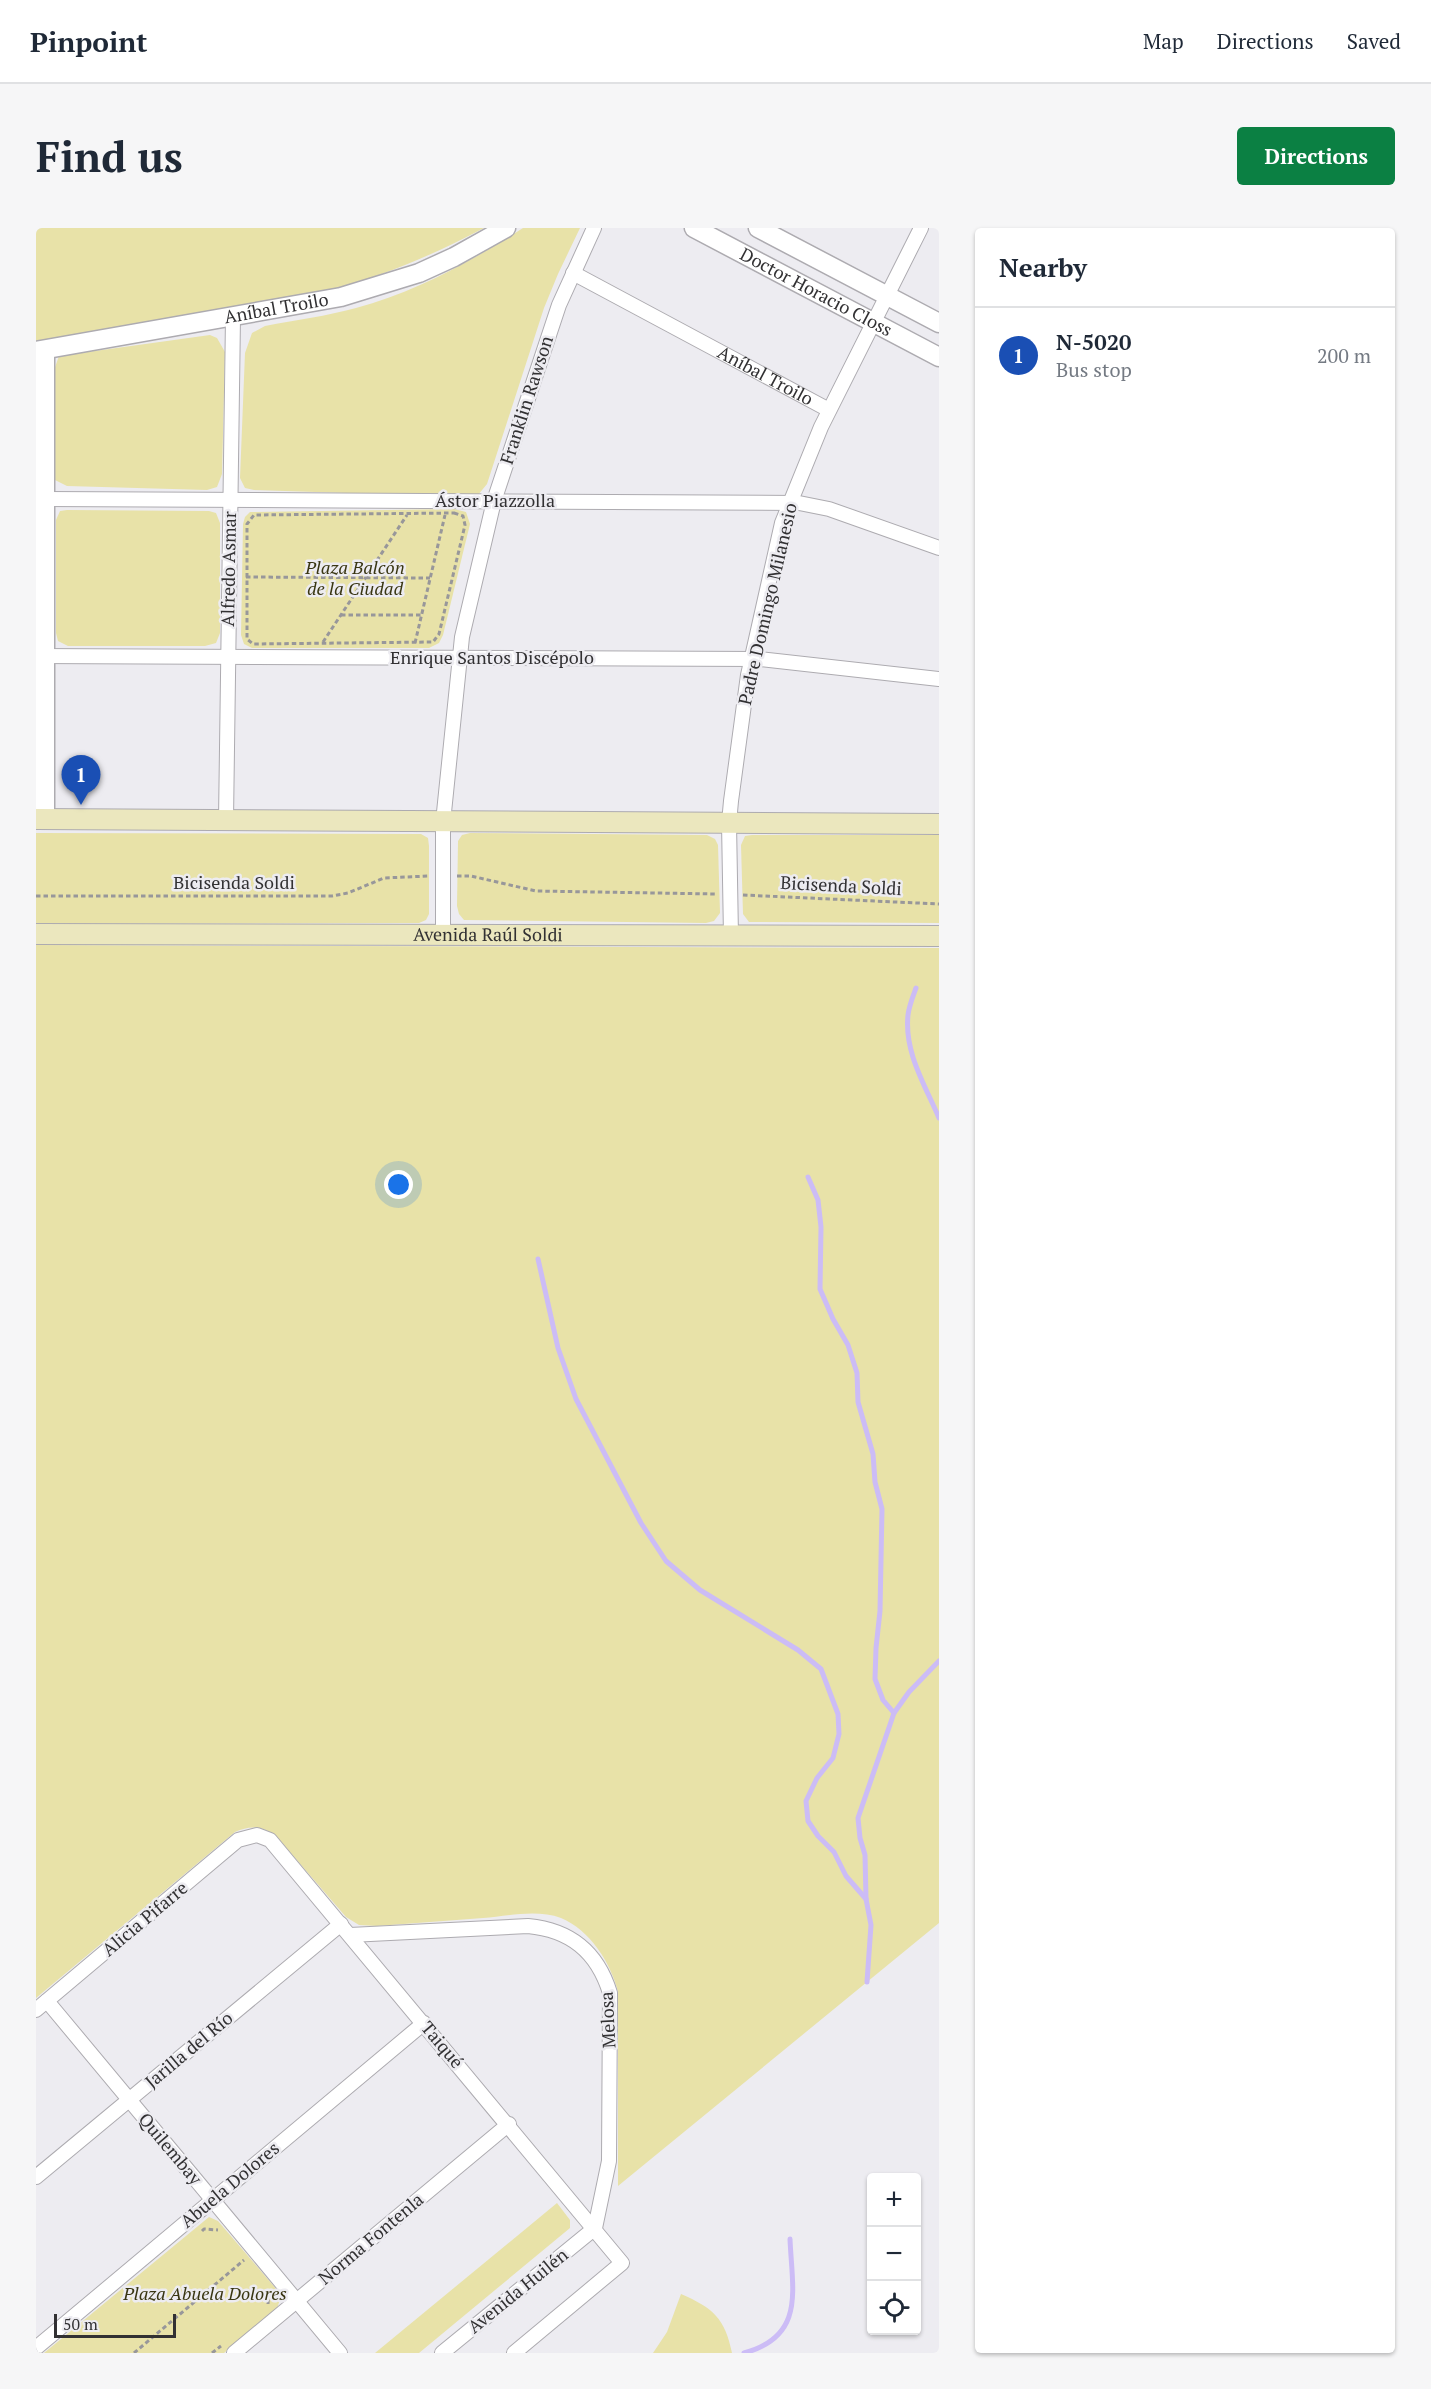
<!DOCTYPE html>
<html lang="en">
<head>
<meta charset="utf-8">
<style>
  :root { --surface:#fff; --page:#f6f6f7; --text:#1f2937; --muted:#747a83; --line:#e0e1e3; --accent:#0b8043 }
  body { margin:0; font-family:"PT Serif",serif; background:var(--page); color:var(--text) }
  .controls { position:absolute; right:18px; bottom:18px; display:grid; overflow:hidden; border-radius:6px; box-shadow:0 2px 4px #0004 }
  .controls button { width:54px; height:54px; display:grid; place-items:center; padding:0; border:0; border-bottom:2px solid var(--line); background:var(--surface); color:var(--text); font:30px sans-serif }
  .scale { position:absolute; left:18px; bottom:15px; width:122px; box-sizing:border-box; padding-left:6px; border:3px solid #323133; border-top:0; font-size:16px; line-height:21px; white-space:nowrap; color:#323133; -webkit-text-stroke:4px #edecf1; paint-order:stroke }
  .you { position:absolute; left:363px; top:957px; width:21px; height:21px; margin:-15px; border:4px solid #fff; border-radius:50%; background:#1a73e8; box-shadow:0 0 0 9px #1a73e833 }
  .badge { display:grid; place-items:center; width:39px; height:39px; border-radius:50%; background:var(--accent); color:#fff; font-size:20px; font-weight:700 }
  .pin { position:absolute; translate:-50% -50px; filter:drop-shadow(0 2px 3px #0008) }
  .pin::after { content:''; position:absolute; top:32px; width:21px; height:18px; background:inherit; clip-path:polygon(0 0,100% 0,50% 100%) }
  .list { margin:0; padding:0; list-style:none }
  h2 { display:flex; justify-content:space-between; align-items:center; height:78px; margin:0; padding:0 24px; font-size:26px }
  h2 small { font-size:20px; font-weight:400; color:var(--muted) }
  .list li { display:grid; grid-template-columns:39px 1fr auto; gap:18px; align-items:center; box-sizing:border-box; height:96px; padding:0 24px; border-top:2px solid var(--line) }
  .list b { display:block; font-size:22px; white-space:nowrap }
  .list p { margin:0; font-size:20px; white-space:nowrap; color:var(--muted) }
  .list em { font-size:20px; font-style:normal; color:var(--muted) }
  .icon { flex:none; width:33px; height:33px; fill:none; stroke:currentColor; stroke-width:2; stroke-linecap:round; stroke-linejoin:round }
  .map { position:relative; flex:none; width:903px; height:2125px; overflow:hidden; border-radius:6px }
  header { display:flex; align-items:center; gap:36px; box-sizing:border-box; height:84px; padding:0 30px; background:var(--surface); border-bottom:2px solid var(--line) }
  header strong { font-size:28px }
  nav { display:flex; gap:33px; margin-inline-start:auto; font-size:21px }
  .intro { display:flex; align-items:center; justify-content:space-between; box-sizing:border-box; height:144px; padding:0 36px }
  h1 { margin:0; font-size:42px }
  .button { padding:15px 27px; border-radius:6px; background:var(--accent); color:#fff; font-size:21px; font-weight:700 }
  main { display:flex; gap:36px; padding:0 36px }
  aside { flex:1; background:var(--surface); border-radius:6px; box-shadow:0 2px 4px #0004 }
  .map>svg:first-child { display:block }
</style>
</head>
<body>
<header>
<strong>Pinpoint</strong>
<nav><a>Map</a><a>Directions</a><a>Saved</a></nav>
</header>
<div class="intro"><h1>Find us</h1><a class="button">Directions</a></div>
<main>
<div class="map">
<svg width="903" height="2125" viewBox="0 0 903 2125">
  <rect width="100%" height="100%" fill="#edecf1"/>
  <g fill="#e8e2a8">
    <path d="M0,0H448C392,29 349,48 288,63L0,113Z"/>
    <path d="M487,0H544L522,46L508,80L451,256L442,267L433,269L218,262L209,260L204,250L209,125L216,105L229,98C260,92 291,88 320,80C380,64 436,33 487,0Z"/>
    <path d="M174,107L181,110L189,124L186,246L181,259L171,262L31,258L19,252L18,243V142L23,128Z"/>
    <path d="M418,281L430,284L434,296L407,407L403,415L393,420H216L208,416L205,407L207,296L209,289L214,284Z"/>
    <path d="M31,282L173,283L180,285L184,295V405L180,415L169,418H32L22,413L20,405V292L24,283Z"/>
    <path d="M0,605L385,606L392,610L393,618V686L390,692L383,695L0,696Z"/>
    <path d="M434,605L671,607L679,611L682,617L684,685L678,693L670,695L428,692L423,686L421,678L422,613L426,607Z"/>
    <path d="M716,607H903V695L713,694L707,686L705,617L709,608Z"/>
    <path d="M0,717L903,720V1695L582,1958V1764C575,1735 554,1702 525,1690C501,1681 471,1688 447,1690C412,1693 376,1695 341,1698L323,1697L310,1689L240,1608C227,1598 214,1597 199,1604L0,1770Z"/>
    <path d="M521,1975L534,1992V2000L383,2125H339Z"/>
    <path d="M173,1989L182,1993L242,2063L244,2071L241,2081L188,2125H8Z"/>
    <path d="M645,2066C677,2080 689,2090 696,2125H617L631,2104Z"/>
  </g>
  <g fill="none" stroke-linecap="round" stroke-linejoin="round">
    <g stroke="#ccbcf6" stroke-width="5">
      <path d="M880,760C877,768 873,778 872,787C868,824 889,857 903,890"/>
      <path d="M772,949L782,972L785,999L784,1061L797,1091L812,1117L821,1145L822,1174L837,1226L839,1254L846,1281L844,1383L840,1420L839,1451L847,1472L858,1485"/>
      <path d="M502,1031L522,1120L540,1171L605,1295L630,1333L664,1362L762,1422L785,1441L802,1486L803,1506L797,1530L781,1550L770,1573L772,1593L782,1608L798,1624L810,1648L830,1671"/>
      <path d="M831,1754L835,1697L830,1671L829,1627L824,1610L822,1590L858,1485L873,1464L903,1433"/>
      <path d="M708,2125C770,2108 756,2062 754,2011"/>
    </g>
    <g stroke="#adabb0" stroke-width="16">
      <g id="minor">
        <path id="s1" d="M537,45L793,182"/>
        <path d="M8,271L763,275L793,281L903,320"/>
        <path d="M0,428L724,431L903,451"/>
        <path d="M190,592L197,89"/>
        <path d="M407,707V594L426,409L458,273L523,77L558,0"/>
        <path d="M695,708L693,595L695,573L712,447L746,295L785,199L885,0"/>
        <path d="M314,1707L492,1698C534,1702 561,1723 574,1765L573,1933L559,2000L406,2125"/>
        <path d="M11,1773L304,2125"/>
        <path d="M0,1782L202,1612L221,1607L234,1612L586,2035L478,2125"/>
        <path d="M0,1949L305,1696"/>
        <path d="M0,2120L388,1795"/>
        <path d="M198,2125L473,1896"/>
      </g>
    </g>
    <g stroke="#adabb0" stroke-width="21">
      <g id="tertiary">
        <path id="s2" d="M658,0L903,129"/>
        <path d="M722,0L903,95"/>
        <path id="s3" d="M0,123L305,69L383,45L418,29L470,0"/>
        <path d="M9,591V122"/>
      </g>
    </g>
    <g stroke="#adabb0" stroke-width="22">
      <g id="secondary">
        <path d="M0,591L903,596"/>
        <path id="s4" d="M0,706L903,708"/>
      </g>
    </g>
    <g stroke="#98979a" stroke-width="3" stroke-dasharray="4.5 3" stroke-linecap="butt">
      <path d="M418,285L427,288L429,297L403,406L397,414L217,416L211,411V296L218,287Z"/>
      <path d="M210,349L394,350"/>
      <path d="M305,387H385"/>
      <path d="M287,414L371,287"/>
      <path d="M379,415L409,287"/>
      <path d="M421,648H435L500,663L679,666"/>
      <path d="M707,667L903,676"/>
      <path d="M0,668H296L312,665L348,650L393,648"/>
      <path d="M166,2003L168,2001L182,2002"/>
      <path d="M232,2076L233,2062"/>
      <path d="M98,2125L208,2032"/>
      <path d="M176,2125L185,2118"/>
    </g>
    <use href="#minor" stroke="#fff" stroke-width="14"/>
    <use href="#tertiary" stroke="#fff" stroke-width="18"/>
    <use href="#secondary" stroke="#ebe7be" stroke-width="20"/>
  </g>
  <g text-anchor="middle" stroke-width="5" stroke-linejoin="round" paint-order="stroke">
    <g font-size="18" fill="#323133" stroke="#edecf1">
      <text dy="6" stroke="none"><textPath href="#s2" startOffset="138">Doctor Horacio Closs</textPath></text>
      <text dy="6" stroke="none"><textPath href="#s3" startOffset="244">Aníbal Troilo</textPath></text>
      <text dy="6" stroke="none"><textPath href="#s1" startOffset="218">Aníbal Troilo</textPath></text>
      <text transform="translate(491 172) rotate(-72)" y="6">Franklin Rawson</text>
      <text x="459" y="279">Ástor Piazzolla</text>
      <text transform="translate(193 341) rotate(-89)" y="6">Alfredo Asmar</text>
      <text transform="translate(732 376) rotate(-77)" y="6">Padre Domingo Milanesio</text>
      <text x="456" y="436">Enrique Santos Discépolo</text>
      <text x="198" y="661">Bicisenda Soldi</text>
      <text transform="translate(805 658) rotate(3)" y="6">Bicisenda Soldi</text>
      <text dy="6" stroke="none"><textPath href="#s4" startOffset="452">Avenida Raúl Soldi</textPath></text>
      <text transform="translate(109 1691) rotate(-40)" y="6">Alicia Pifarre</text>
      <text transform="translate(572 1792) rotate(-93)" y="6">Melosa</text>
      <text transform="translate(406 1817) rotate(50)" y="6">Taiqué</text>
      <text transform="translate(153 1822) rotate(-40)" y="6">Jarilla del Río</text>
      <text transform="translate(134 1921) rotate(50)" y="6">Quilembay</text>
      <text transform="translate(194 1957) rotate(-40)" y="6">Abuela Dolores</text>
      <text transform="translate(335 2011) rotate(-40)" y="6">Norma Fontenla</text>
      <text transform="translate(482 2063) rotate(-39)" y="6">Avenida Huilén</text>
    </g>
    <g font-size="18" font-style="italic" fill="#393612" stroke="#edecf1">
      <text x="319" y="346">Plaza Balcón<tspan x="319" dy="21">de la Ciudad</tspan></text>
      <text x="169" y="2072">Plaza Abuela Dolores</text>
    </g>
  </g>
</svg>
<div class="controls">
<button>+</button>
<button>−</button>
<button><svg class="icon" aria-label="locate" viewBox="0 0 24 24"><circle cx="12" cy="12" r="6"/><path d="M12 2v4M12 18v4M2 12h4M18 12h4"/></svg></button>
</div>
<div class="scale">50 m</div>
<div class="you"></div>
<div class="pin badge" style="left:45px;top:577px;background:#1a4fb4">1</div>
</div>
<aside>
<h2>Nearby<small></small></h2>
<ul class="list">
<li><span class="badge" style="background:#1a4fb4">1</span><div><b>N-5020</b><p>Bus stop</p></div><em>200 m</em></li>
</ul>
</aside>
</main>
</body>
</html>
